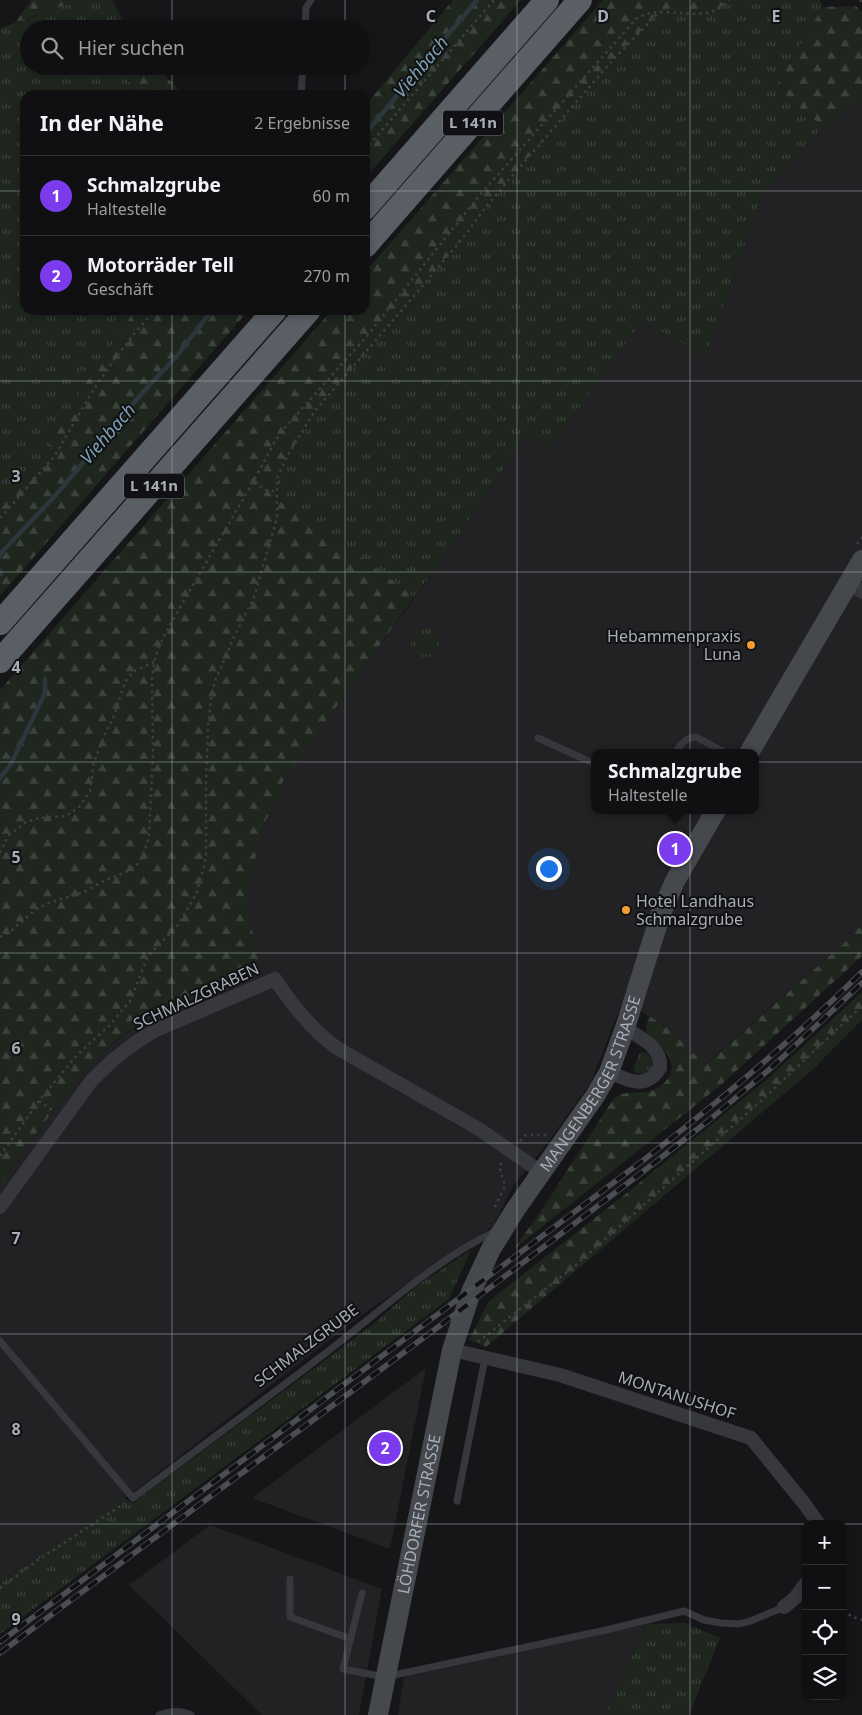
<!DOCTYPE html>
<html lang="de">
<head>
<meta charset="utf-8">
<style>
  :root { --surface:#101012; --page:#19191b; --text:#f1f3f6; --muted:#9c9d9f; --line:#303032; --accent:#7c3aed }
  body { margin:0; font-family:"Noto Sans",sans-serif; background:var(--page); color:var(--text) }
  .controls { position:absolute; right:15px; bottom:15px; display:grid; overflow:hidden; border-radius:10px; box-shadow:0 2px 8px #0003 }
  .controls button { width:45px; height:45px; display:grid; place-items:center; padding:0; border:0; border-bottom:1px solid var(--line); background:var(--surface); color:var(--text); font:25px sans-serif }
  .you { position:absolute; left:548px; top:868px; width:18px; height:18px; margin:-12px; border:4px solid #fff; border-radius:50%; background:#1a73e8; box-shadow:0 0 0 8px #1a73e833 }
  .badge { display:grid; place-items:center; width:32px; height:32px; border-radius:50%; background:var(--accent); color:#fff; font-size:16px; font-weight:700 }
  .pin { position:absolute; translate:-50% -50%; border:2px solid #fff; box-shadow:0 1px 5px #0006 }
  .popup { position:absolute; left:591px; top:749px; width:168px; height:65px; box-sizing:border-box; display:grid; place-content:center; border-radius:10px; background:var(--surface); filter:drop-shadow(0 1px 4px #0005); font-size:16px; white-space:nowrap; color:var(--muted) }
  .popup b { font-size:19px; color:var(--text) }
  .popup::after { content:''; position:absolute; left:50%; top:100%; margin-left:-10px; border:10px solid transparent; border-top-color:var(--surface) }
  .list { margin:0; padding:0; list-style:none }
  h2 { display:flex; justify-content:space-between; align-items:center; height:65px; margin:0; padding:0 20px; font-size:21px }
  h2 small { font-size:16px; font-weight:400; color:var(--muted) }
  .list li { display:grid; grid-template-columns:32px 1fr auto; gap:15px; align-items:center; box-sizing:border-box; height:80px; padding:0 20px; border-top:1px solid var(--line) }
  .list b { display:block; font-size:19px; white-space:nowrap }
  .list p { margin:0; font-size:16px; white-space:nowrap; color:var(--muted) }
  .list em { font-size:16px; font-style:normal; color:var(--muted) }
  .icon { flex:none; width:28px; height:28px; fill:none; stroke:currentColor; stroke-width:2; stroke-linecap:round; stroke-linejoin:round }
  .map { position:relative; flex:none; width:862px; height:1715px; overflow:hidden }
  .search { position:absolute; background:var(--surface); box-shadow:0 2px 8px #0003; left:20px; top:20px; width:350px; height:55px; display:flex; align-items:center; gap:12px; box-sizing:border-box; padding:0 18px; border-radius:28px; color:var(--muted); font-size:19px }
  .panel { position:absolute; background:var(--surface); box-shadow:0 2px 8px #0003; left:20px; top:90px; width:350px; height:225px; border-radius:15px }
  .map>svg:first-child { display:block }
</style>
</head>
<body>
<div class="map">
<svg width="862" height="1715" viewBox="0 0 862 1715">
  <defs>
    <pattern id="grass-tufts" width="24" height="20" patternUnits="userSpaceOnUse" patternTransform="scale(1.25)"><rect width="24" height="20" fill="#1e261e"/><path d="M3 7l-1-3M5 7V3M7 7l1-3M15 17l-1-3M17 17v-4M19 17l1-3" fill="none" stroke="#3c433d"/></pattern>
    <pattern id="forest-firs" width="22" height="20" patternUnits="userSpaceOnUse" patternTransform="scale(1.25)"><rect width="22" height="20" fill="#1e261e"/><path d="M5 1l3.5 6h-7zM16 11l3.5 6h-7z" fill="#3c433d"/></pattern>
  </defs>
  <rect width="100%" height="100%" fill="#161618"/>
  <g fill="#222225" fill-rule="evenodd">
    <path d="M862,100V924L850,938L704,1065L667,1027L623,1001L591,1082L549,1141L513,1186L493,1226L360,1316L135,1491L0,1583V1187L22,1152L76,1081L99,1055L118,1039L154,1015L245,977L258,958L248,910V889L252,870L263,825L283,792L279,786L438,565L528,433L550,448L642,319L706,357L762,194L823,127ZM595,753H755V810H595Z"/>
    <path d="M426,1368L390,1549L252,1498Z"/>
    <path d="M210,1525L382,1589L359,1715H262L129,1585Z"/>
    <path d="M647,1624L605,1715H398L404,1677Z"/>
  </g>
  <g fill="url(#grass-tufts)">
    <path d="M81,0H112L127,29H29V66H114L142,95H25V310H135L72,404L42,460L0,498V28Z"/>
    <path d="M729,0H820L823,7L775,88L823,127L762,194L706,357L642,320L550,448L528,433L438,565L414,597L304,515L278,500L277,478L280,470L314,412L466,234L488,204L611,62L660,11L680,13L724,6Z"/>
    <circle cx="425" cy="643" r="14"/>
    <path d="M640,1052L647,1053L653,1061L652,1068L644,1074L636,1073L633,1070Z"/>
    <path d="M471,1250L449,1299L0,1634V1583L124,1498L133,1503L371,1326L418,1285Z"/>
    <path d="M685,1623L720,1638L689,1715H605L647,1624Z"/>
  </g>
  <g fill="url(#forest-firs)">
    <path d="M31,0H81L16,22Z"/>
    <path d="M453,0H521L365,178V106Z"/>
    <path d="M603,0H729C711,21 684,11 660,11L611,62L488,204L466,234L426,282L314,412L280,470L277,478L278,500L304,515L414,597L280,786L283,792L263,825L248,889V910L258,958L257,965L245,977L154,1015L118,1038L99,1055L76,1081L22,1152L0,1187V690L332,310H365V272Z"/>
    <path d="M856,6L862,12V100L823,127L775,88L823,7Z"/>
    <path d="M114,66H157L183,95H142Z"/>
    <path d="M135,310H249L0,596V498L42,460L72,404Z"/>
    <path d="M862,924V956L721,1085L514,1249L543,1208L614,1098C624,1091 634,1093 645,1092C655,1091 663,1086 668,1078C681,1058 658,1046 647,1033L646,1026L649,1016L667,1027L705,1065L850,938Z"/>
    <path d="M862,992V1020L812,1070L486,1347L469,1340L489,1301L632,1189L766,1080Z"/>
  </g>
  <g fill="none" stroke-linecap="round" stroke-linejoin="round">
    <g stroke="#2b373c" stroke-width="4.5">
      <path d="M365,134L477,0"/>
      <path d="M0,556L1,553L54,497L143,392L176,357L212,310"/>
      <path d="M0,571L1,574"/>
      <path d="M0,778L11,764L45,693V679"/>
    </g>
    <g stroke="#3d3f44" stroke-width="2.5" stroke-dasharray="2.5 4" stroke-linecap="butt">
      <path d="M860,0L862,4"/>
      <path d="M365,150L494,0"/>
      <path d="M254,483L268,491H277"/>
      <path d="M0,518L54,457L92,392L111,364L133,335L155,310"/>
      <path d="M857,544L862,537"/>
      <path d="M0,853L8,836L26,822L39,818L66,816L80,806L90,791L94,762L106,731L113,719L125,682L134,671L154,662"/>
      <path d="M0,937L11,931L35,910L46,904L84,892L105,880L126,872L135,867L142,858L149,837L153,752L152,679L154,662L159,646L175,616L253,482L274,443L282,431L367,336L479,196L636,19C664,0 704,29 729,0"/>
      <path d="M39,1101L52,1110"/>
      <path d="M520,1141L526,1135H548"/>
      <path d="M0,1156L39,1101L77,1055L110,1025L130,1001L148,956L178,925L196,894L204,867L206,854V783L208,726L212,693L215,681L234,637L254,597L277,518V478L288,455L314,412L426,282L466,234L488,204L611,62L660,11"/>
      <path d="M495,1207L505,1186L499,1166L502,1162"/>
      <path d="M478,1342L576,1265L762,1100L862,1006"/>
      <path d="M0,1588L38,1560L125,1503"/>
      <path d="M843,1611L853,1617L862,1620"/>
    </g>
    <g stroke="#37383d" stroke-width="7">
      <path d="M305,29L306,8L311,0"/>
      <path d="M301,95L303,66"/>
      <path d="M538,738L595,764"/>
      <path d="M675,753C680,745 686,737 696,737L726,753"/>
      <path d="M0,1341L133,1498C200,1447 269,1397 336,1345C385,1307 440,1257 496,1231"/>
      <path d="M457,1501L485,1358"/>
      <path d="M290,1579V1617L351,1639"/>
      <path d="M362,1593L343,1669L385,1677L606,1630L684,1611L704,1620L721,1623L738,1624L748,1622L784,1607"/>
      <path d="M159,1715C169,1711 181,1710 191,1715"/>
    </g>
    <g stroke="#37383d" stroke-width="14">
      <path d="M849,582L862,592"/>
      <path d="M609,1072C628,1080 645,1091 660,1068C662,1047 641,1038 625,1028"/>
      <path d="M0,1207L92,1080L113,1060L135,1043L154,1031L275,979C292,1005 312,1030 337,1048L479,1129L541,1172"/>
      <path d="M452,1350L560,1375L751,1438L803,1502L819,1524"/>
      <path d="M784,1607L795,1598L806,1583"/>
    </g>
    <g stroke="#45484d" stroke-width="20">
      <path d="M749,753L862,560"/>
      <path id="s1" d="M378,1715L452,1350L471,1292L491,1249L515,1210L595,1096L609,1072L625,1028L661,913L675,881L716,810"/>
    </g>
    <g stroke="#5a5e65" stroke-width="24">
      <path d="M365,208L547,0"/>
      <path d="M365,246L580,0"/>
      <path d="M0,623L275,310"/>
      <path d="M0,661L309,310"/>
    </g>
    <g stroke="#4a4d52" stroke-width="5.5">
      <g id="rail">
        <path d="M0,1642L645,1159C721,1100 794,1039 862,972"/>
        <path d="M0,1653L438,1327L649,1167L708,1121L770,1069L862,983"/>
      </g>
    </g>
    <use href="#rail" stroke="#111113" stroke-width="4" stroke-dasharray="11" stroke-linecap="butt"/>
  </g>
  <path fill="none" stroke="#a7aeb8" stroke-width="1" stroke-opacity="0.55" d="M172,0V29M345,0V29M517,0V1715M690,0V1715M172,66V95M345,66V95M0,191H25M365,191H862M172,310V1715M345,310V1715M0,381H862M0,572H862M0,762H862M0,953H862M0,1143H862M0,1334H862M0,1524H806M843,1524H862"/>
  <g fill="#f79c2e" stroke="#111113" stroke-width="2">
    <circle cx="751" cy="645" r="5"/>
    <circle cx="626" cy="910" r="5"/>
  </g>
  <g text-anchor="middle" stroke-width="4" stroke-linejoin="round" paint-order="stroke">
    <g fill="#111113" stroke="#7a7f86" stroke-width="1">
      <rect x="443" y="110.5" width="60" height="25" rx="4"/>
      <rect x="124" y="473.5" width="60" height="25" rx="4"/>
    </g>
    <g font-size="15" font-weight="bold" fill="#a7aeb8">
      <text x="473" y="128">L 141n</text>
      <text x="154" y="491">L 141n</text>
    </g>
    <g font-size="16" fill="#a7aeb8" stroke="#111113" text-anchor="end">
      <text x="741" y="642">Hebammenpraxis<tspan x="741" dy="18">Luna</tspan></text>
      <text x="636" y="907" text-anchor="start">Hotel Landhaus<tspan x="636" dy="18">Schmalzgrube</tspan></text>
    </g>
    <g font-size="16" fill="#a7aeb8" stroke="#111113">
      <text transform="translate(196 996) rotate(-25)" y="6">SCHMALZGRABEN</text>
      <text dy="6" stroke="none"><textPath href="#s1" startOffset="675">MANGENBERGER STRASSE</textPath></text>
      <text transform="translate(306 1345) rotate(-37)" y="6">SCHMALZGRUBE</text>
      <text transform="translate(677 1395) rotate(18)" y="6">MONTANUSHOF</text>
      <text dy="6" stroke="none"><textPath href="#s1" startOffset="205">LÖHDORFER STRASSE</textPath></text>
    </g>
    <g font-size="18" font-style="italic" fill="#7da1b4" stroke="#111113">
      <text transform="translate(421 67) rotate(-50)" y="6">Viehbach</text>
      <text transform="translate(108 434) rotate(-49)" y="6">Viehbach</text>
    </g>
  </g>
  <g font-size="16" text-anchor="middle" font-weight="bold" fill="#a7aeb8" stroke="#111113" stroke-width="4" stroke-linejoin="round" paint-order="stroke">
    <text x="431" y="22">C</text>
    <text x="603" y="22">D</text>
    <text x="776" y="22">E</text>
    <text x="16" y="482">3</text>
    <text x="16" y="673">4</text>
    <text x="16" y="863">5</text>
    <text x="16" y="1054">6</text>
    <text x="16" y="1244">7</text>
    <text x="16" y="1435">8</text>
    <text x="16" y="1625">9</text>
  </g>
</svg>
<div class="controls">
<button>+</button>
<button>−</button>
<button><svg class="icon" aria-label="locate" viewBox="0 0 24 24"><circle cx="12" cy="12" r="6"/><path d="M12 2v4M12 18v4M2 12h4M18 12h4"/></svg></button>
<button><svg class="icon" aria-label="layers" viewBox="0 0 24 24"><path d="M12 4l9 5-9 5-9-5zM3 14l9 5 9-5"/></svg></button>
</div>
<div class="you"></div>
<div class="pin badge" style="left:675px;top:849px">1</div>
<div class="popup"><b>Schmalzgrube</b>Haltestelle</div>
<div class="pin badge" style="left:385px;top:1448px">2</div>
<div class="search"><svg class="icon" aria-label="search" viewBox="0 0 24 24"><circle cx="10" cy="10" r="6"/><path d="M15 15l6 6"/></svg>Hier suchen</div>
<section class="panel">
<h2>In der Nähe<small>2 Ergebnisse</small></h2>
<ul class="list">
<li><span class="badge">1</span><div><b>Schmalzgrube</b><p>Haltestelle</p></div><em>60 m</em></li>
<li><span class="badge">2</span><div><b>Motorräder Tell</b><p>Geschäft</p></div><em>270 m</em></li>
</ul>
</section>
</div>
</body>
</html>
